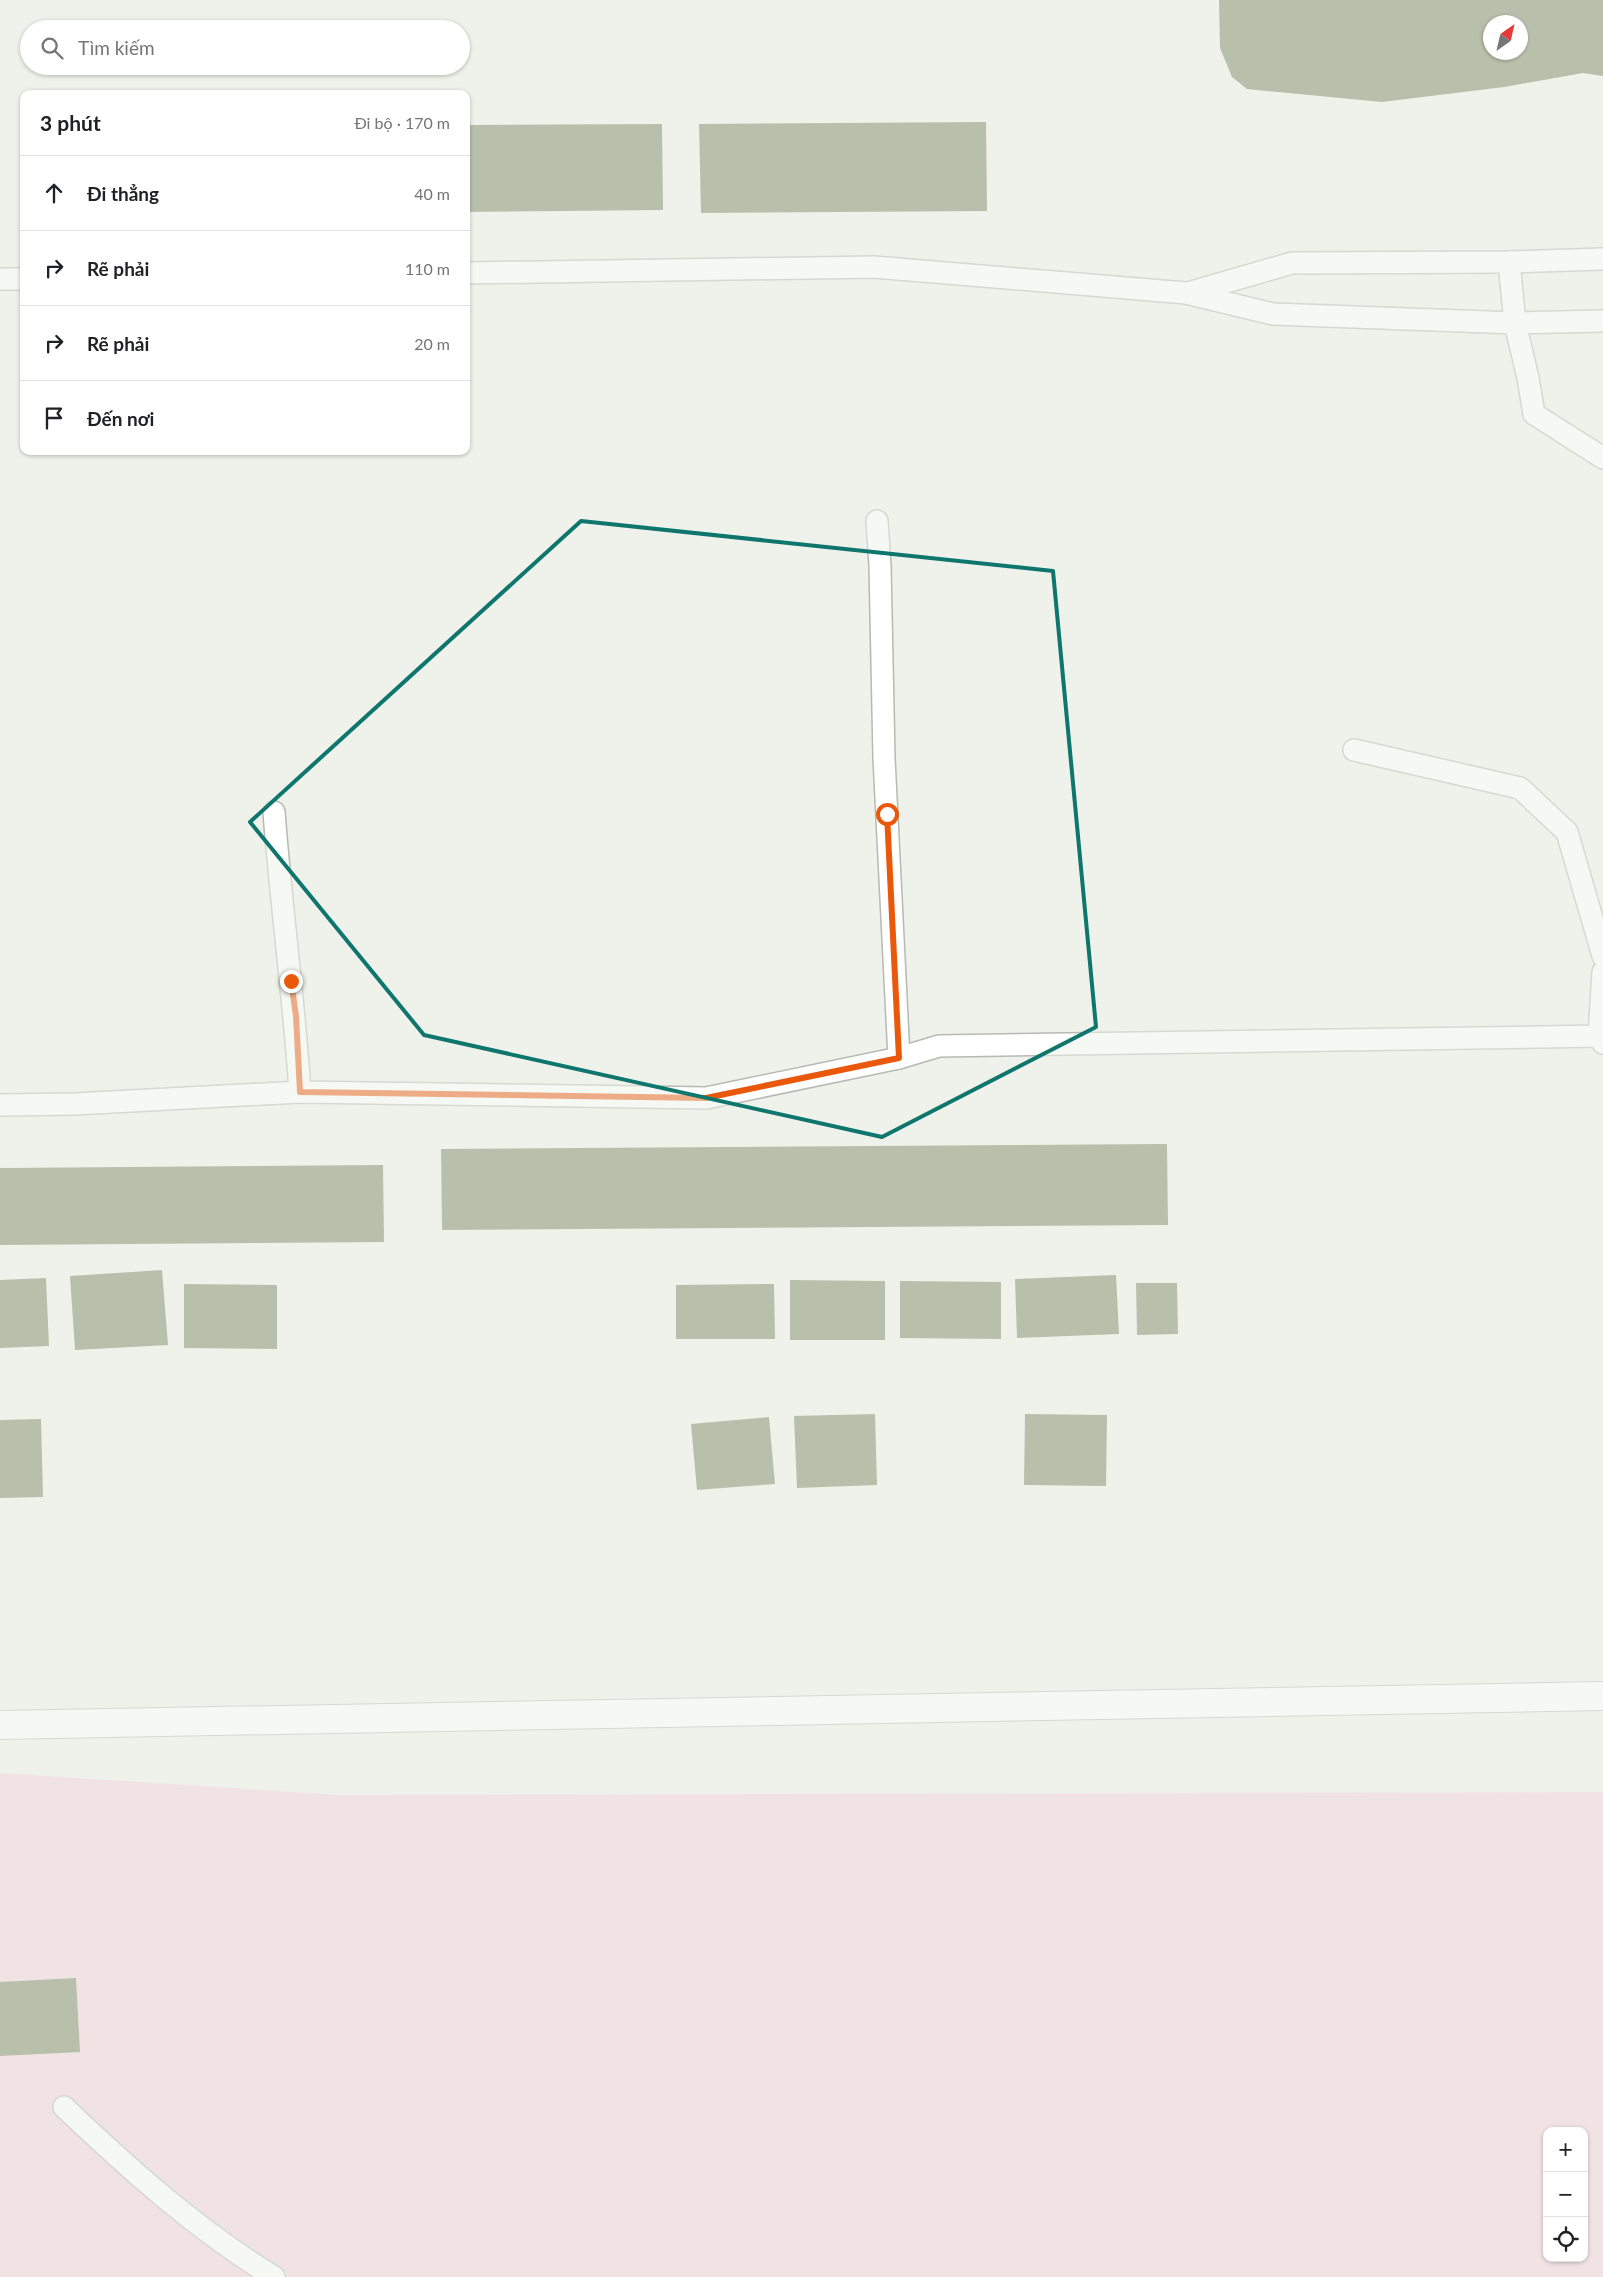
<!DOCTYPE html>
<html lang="vi">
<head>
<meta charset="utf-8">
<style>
  :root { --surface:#fff; --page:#f6f6f6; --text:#202124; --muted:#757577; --line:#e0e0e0 }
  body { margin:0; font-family:Lato,sans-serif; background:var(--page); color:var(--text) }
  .controls { position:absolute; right:15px; bottom:15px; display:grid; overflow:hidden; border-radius:10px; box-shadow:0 1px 4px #0004 }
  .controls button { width:45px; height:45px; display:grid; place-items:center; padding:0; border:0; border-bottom:1px solid var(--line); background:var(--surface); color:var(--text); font:25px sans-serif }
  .compass { position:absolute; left:1483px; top:15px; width:45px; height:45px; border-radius:50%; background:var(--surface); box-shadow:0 1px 4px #0004; rotate:34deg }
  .stop { position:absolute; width:15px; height:15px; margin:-11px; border:4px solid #ea580c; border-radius:50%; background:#fff }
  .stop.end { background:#ea580c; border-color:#fff; box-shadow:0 1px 5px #0008 }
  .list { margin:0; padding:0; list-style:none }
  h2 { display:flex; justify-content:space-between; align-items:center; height:65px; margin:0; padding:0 20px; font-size:21px }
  h2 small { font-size:16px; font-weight:400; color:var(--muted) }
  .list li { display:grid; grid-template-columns:32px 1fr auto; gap:15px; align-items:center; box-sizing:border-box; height:75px; padding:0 20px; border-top:1px solid var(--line) }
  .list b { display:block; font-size:19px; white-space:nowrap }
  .list em { font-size:16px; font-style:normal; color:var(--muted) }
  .icon { flex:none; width:28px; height:28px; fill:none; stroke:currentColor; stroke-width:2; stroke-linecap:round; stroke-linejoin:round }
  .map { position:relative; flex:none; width:1603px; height:2277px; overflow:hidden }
  .search { position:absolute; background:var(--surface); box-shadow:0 1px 4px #0004; left:20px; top:20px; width:450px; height:55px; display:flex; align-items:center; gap:12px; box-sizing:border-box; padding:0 18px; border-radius:28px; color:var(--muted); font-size:19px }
  .panel { position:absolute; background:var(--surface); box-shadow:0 1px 4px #0004; left:20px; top:90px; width:450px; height:365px; border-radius:10px }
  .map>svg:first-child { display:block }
</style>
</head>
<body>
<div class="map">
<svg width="1603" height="2277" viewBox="0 0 1603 2277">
  <rect width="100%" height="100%" fill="#eff2ea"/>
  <path fill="#f4d1dc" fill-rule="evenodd" d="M0,1773L340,1795L1603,1792V2277H0ZM1547,2131H1584V2258H1547Z"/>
  <g fill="#768161" fill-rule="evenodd">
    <path d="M1219,0H1603V76L1583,73L1504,87L1382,102L1247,89L1232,77L1220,48ZM1490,22H1520V52H1490Z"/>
    <path d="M986,122L987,211L701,213L699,124Z"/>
    <path d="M662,124L663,210L466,212V125Z"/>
    <path d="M1167,1144L1168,1225L442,1230L441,1149Z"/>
    <path d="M383,1165L384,1242L0,1245V1168Z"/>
    <path d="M162,1270L168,1345L75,1350L70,1276Z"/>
    <path d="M1116,1275L1119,1334L1017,1338L1015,1279Z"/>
    <path d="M46,1278L49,1346L0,1348V1280Z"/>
    <path d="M790,1280L885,1281V1340H790Z"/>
    <path d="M900,1281L1001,1282V1339L900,1338Z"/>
    <path d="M1136,1283H1177L1178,1334L1137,1335Z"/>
    <path d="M184,1284L277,1285V1349L184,1348Z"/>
    <path d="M774,1284L775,1339H676V1285Z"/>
    <path d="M875,1414L877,1485L797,1488L794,1416Z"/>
    <path d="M1025,1414L1107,1415L1106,1486L1024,1485Z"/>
    <path d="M769,1417L775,1484L697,1490L691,1424Z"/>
    <path d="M41,1419L43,1497L0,1498V1420Z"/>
    <path d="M76,1978L80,2052L0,2056V1982Z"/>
  </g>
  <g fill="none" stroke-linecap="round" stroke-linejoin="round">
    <g stroke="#b7bab2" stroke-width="24">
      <g id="service">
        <path d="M1509,262L1515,323L1528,378L1534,414L1603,458"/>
        <path d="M466,273L874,267L1186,293L1273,314L1515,323L1603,321"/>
        <path d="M0,279H24"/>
        <path d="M1188,293L1292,263L1509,262L1603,259"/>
        <path d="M877,521L880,565L884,758L899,1058"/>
        <path d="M1354,750L1520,788L1567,832L1603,956"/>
        <path d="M274,812C281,905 294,998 300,1092"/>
        <path d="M1603,972L1599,1036L1603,1043"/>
        <path d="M0,1105L75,1104L300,1092L706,1098L899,1058L939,1046L1603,1036"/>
        <path d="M64,2107C129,2169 197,2230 274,2277"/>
      </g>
    </g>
    <g stroke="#b7bab2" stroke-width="30">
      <path id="minor" d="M0,1725L1603,1696"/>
    </g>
    <use href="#service" stroke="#fff" stroke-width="21"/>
    <use href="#minor" stroke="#fff" stroke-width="28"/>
  </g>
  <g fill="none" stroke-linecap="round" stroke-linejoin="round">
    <path stroke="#ea580c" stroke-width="6" d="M291,981L296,1016L300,1092L706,1098L899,1058L887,814"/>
  </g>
  <path d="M0 0H1603V2277H0ZM581,521L1053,571L1096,1027L882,1137L424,1035L250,822Z" fill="#eff2ea" fill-opacity=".55" fill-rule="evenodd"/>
  <path fill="none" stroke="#0f766e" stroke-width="4" stroke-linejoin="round" d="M581,521L1053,571L1096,1027L882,1137L424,1035L250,822Z"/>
</svg>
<div class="controls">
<button>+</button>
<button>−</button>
<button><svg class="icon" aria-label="locate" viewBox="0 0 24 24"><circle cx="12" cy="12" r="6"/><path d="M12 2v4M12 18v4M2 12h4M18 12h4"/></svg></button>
</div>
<svg class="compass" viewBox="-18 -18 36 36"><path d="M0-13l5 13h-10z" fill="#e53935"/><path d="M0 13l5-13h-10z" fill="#757577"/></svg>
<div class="stop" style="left:887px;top:814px"></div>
<div class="stop end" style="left:291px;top:981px"></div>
<div class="search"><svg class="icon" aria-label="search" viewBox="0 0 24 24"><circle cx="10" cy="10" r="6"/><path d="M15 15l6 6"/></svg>Tìm kiếm</div>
<section class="panel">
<h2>3 phút<small>Đi bộ · 170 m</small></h2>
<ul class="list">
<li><svg class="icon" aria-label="ahead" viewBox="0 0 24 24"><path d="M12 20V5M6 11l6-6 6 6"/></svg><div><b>Đi thẳng</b></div><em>40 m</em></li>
<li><svg class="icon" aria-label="right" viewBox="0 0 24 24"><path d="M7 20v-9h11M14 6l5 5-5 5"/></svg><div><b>Rẽ phải</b></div><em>110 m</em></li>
<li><svg class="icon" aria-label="right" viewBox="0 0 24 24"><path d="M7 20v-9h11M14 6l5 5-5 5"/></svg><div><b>Rẽ phải</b></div><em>20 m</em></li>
<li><svg class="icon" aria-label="arrive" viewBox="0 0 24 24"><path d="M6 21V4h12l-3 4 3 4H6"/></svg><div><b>Đến nơi</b></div></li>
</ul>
</section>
</div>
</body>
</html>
